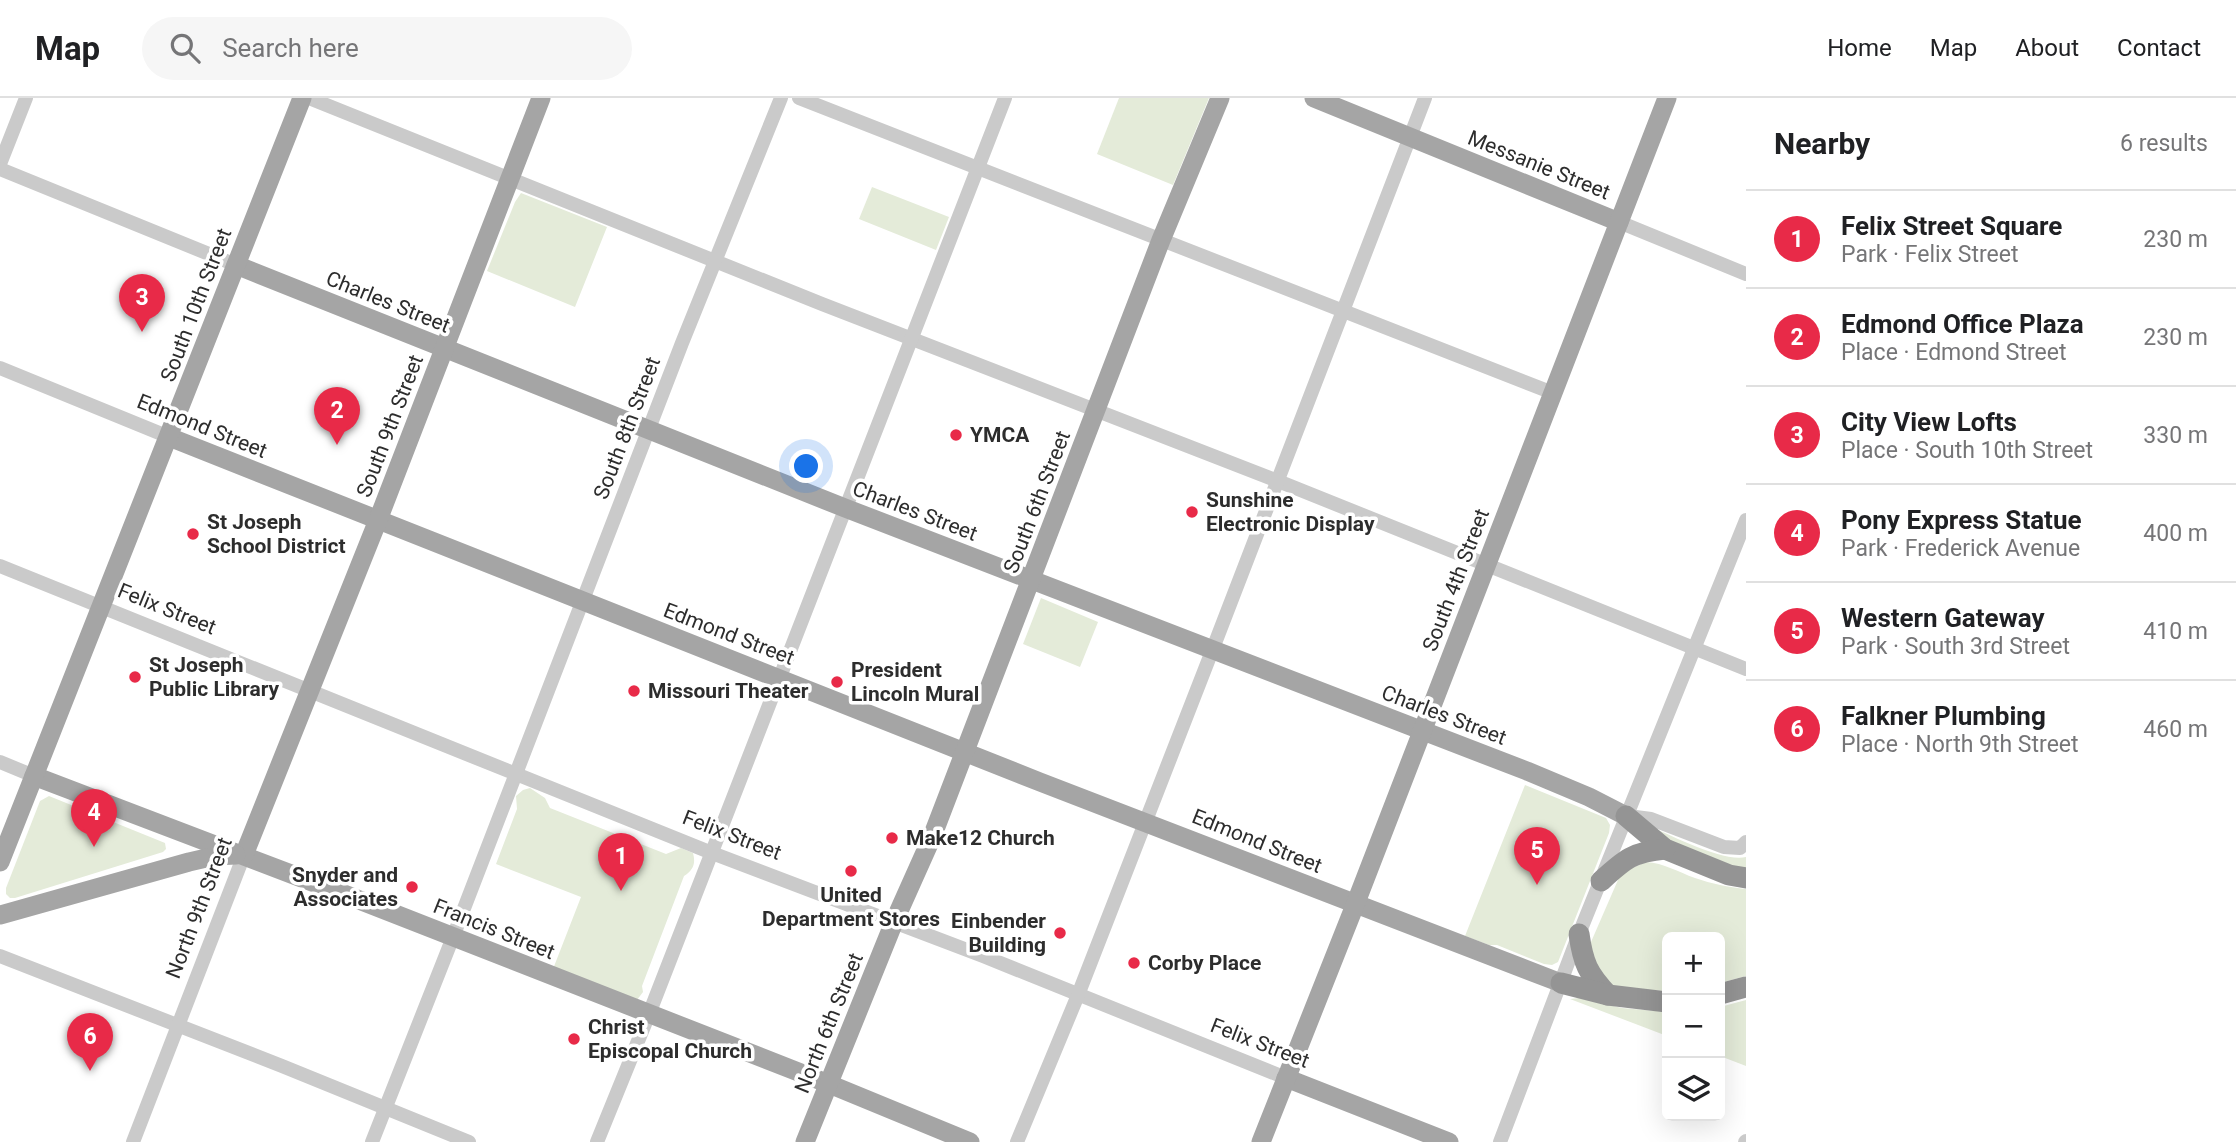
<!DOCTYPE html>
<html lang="en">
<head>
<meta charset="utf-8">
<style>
  :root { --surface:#fff; --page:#f6f6f6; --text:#202124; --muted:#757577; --line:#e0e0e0; --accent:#e82a48 }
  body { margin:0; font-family:Roboto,sans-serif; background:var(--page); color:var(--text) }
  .controls { position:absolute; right:21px; bottom:21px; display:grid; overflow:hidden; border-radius:10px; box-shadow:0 7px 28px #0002 }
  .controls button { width:63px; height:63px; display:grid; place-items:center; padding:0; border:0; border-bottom:2px solid var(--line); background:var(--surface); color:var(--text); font:35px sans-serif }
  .you { position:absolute; left:807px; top:369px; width:24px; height:24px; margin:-18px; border:5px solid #fff; border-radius:50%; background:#1a73e8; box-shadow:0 0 0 10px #1a73e833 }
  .badge { display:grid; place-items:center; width:46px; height:46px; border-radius:50%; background:var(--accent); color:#fff; font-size:23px; font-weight:700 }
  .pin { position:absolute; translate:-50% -58px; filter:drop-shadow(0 2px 4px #0008) }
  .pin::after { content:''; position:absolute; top:37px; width:24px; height:21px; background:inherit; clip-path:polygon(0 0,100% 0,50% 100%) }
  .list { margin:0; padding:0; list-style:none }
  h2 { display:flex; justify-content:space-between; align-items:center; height:91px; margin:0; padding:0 28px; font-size:30px }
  h2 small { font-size:23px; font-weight:400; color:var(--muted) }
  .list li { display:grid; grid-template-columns:46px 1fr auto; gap:21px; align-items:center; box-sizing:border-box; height:98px; padding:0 28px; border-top:2px solid var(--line) }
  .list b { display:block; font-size:26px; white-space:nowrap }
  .list p { margin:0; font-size:23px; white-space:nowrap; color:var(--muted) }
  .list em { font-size:23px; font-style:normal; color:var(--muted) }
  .icon { flex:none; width:38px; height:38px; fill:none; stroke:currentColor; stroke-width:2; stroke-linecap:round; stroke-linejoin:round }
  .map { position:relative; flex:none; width:1746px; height:1044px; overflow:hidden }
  header { display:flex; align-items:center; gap:42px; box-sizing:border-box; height:98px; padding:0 35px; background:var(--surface); border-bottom:2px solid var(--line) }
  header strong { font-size:33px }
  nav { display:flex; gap:38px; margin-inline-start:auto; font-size:24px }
  .search { width:490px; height:63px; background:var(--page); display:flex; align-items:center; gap:18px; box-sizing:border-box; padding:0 24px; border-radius:38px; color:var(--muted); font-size:26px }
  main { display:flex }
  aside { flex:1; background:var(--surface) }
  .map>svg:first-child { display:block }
</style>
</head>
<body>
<header>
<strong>Map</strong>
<div class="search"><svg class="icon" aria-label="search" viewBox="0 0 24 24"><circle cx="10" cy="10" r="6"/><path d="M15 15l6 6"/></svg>Search here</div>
<nav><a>Home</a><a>Map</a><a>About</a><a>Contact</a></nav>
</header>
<main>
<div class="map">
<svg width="1746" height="1044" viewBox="0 0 1746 1044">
  <rect width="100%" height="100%" fill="#fff"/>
  <g fill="#e4ebd9">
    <path d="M1119,0H1209L1173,87L1097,56Z"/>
    <path d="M872,89L949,119L936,152L859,121Z"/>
    <path d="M521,95L607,129L575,209L487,173L515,104Z"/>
    <path d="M1041,500L1098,524L1080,569L1023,546Z"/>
    <path d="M1525,687L1606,720L1610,727L1609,735L1558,864L1552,867L1544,866L1497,847H1489L1465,838Z"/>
    <path d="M530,690L545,700L550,710L666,756L681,750L693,755C696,766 693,772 684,778L642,888L643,894L637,902L553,871L581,799L496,766L517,711L516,698L523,692Z"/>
    <path d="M49,698L165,745L166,751L163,754L15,800H10L6,796V790L40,703Z"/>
    <path d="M1645,726C1668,736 1724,765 1746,759V773L1695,758Z"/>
    <path d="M1646,764C1664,765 1678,774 1695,780C1712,786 1728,789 1746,791V878L1720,885V839H1667V893L1628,891L1607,886L1589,855L1591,844L1621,775Z"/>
    <path d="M1579,900L1622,910L1667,914V938L1570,901Z"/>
    <path d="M1746,902V968L1720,958V909Z"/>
  </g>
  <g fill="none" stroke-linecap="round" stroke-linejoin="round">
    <g stroke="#cacaca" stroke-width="14">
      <path d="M309,0L822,206L1278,383L1746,571"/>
      <path d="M799,0L1553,295"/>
      <path d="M0,66L26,0"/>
      <path d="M0,71L236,167"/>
      <path d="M1619,124L1746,176"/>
      <path d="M0,270L169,339"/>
      <path d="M0,468L712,755L983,858L1286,980"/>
      <path d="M0,664L34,678"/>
      <path d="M1628,718L1651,721L1724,749L1740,750L1746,744"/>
      <path d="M0,858L282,968L469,1044"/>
      <path d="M133,1044L244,757"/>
      <path d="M372,1044L453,839L682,245L781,0"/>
      <path d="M597,1044L649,916L1005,0"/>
      <path d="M1017,1044L1078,897L1212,553L1425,0"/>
      <path d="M1500,1044L1579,836L1746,422"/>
      <path d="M1745,1044L1746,1043"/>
    </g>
    <g stroke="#a5a5a5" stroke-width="19">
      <path d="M1314,0L1619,124"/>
      <path d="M236,167L845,410L1527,673L1589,699L1626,718"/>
      <path d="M169,339L1040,684L1561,885"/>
      <path d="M34,678L349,798L829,986L970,1044"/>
      <path d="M244,757L378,422L541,0"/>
      <path d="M0,764L302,0"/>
      <path d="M0,817L189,764L215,758L236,757"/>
      <path d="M1286,980L1449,1044"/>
      <path d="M805,1044L894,824L932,739L1161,142L1220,0"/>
      <path d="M1261,1044L1355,807L1667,0"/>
    </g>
    <g stroke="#949494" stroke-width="21">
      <path d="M1626,718L1665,751L1729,777L1746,780"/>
      <path d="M1601,783C1624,762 1632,754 1665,751"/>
      <path d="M1579,836C1583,865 1588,876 1608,897"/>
      <path d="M1561,885L1608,897L1667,904"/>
      <path d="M1720,896L1746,889"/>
    </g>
  </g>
  <g fill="#e82a48" stroke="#fff" stroke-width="2.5">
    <circle cx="956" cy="337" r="7"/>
    <circle cx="1192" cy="414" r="7"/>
    <circle cx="193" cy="436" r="7"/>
    <circle cx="135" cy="579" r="7"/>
    <circle cx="837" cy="584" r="7"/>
    <circle cx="634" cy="593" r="7"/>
    <circle cx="892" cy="740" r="7"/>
    <circle cx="851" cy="773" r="7"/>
    <circle cx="412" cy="789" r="7"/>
    <circle cx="1060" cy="835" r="7"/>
    <circle cx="1134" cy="865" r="7"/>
    <circle cx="574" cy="941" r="7"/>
  </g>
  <g text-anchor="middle" stroke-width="7" stroke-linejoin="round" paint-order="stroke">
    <g font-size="21" fill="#2d2d2d" stroke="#fff">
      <text transform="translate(1539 67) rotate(22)" y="7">Messanie Street</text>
      <text transform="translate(388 204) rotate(22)" y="7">Charles Street</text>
      <text transform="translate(196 207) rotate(-69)" y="7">South 10th Street</text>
      <text transform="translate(202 328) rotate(22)" y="7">Edmond Street</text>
      <text transform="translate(390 328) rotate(-69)" y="7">South 9th Street</text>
      <text transform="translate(627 330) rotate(-69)" y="7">South 8th Street</text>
      <text transform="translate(1037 404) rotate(-69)" y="7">South 6th Street</text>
      <text transform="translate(915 413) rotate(21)" y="7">Charles Street</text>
      <text transform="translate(1456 482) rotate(-69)" y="7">South 4th Street</text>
      <text transform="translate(167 511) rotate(22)" y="7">Felix Street</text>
      <text transform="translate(729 536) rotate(21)" y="7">Edmond Street</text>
      <text transform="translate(1444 617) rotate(21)" y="7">Charles Street</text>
      <text transform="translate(732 737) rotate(21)" y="7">Felix Street</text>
      <text transform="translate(1257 743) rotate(22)" y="7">Edmond Street</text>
      <text transform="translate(199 810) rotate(-69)" y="7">North 9th Street</text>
      <text transform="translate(494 831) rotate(22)" y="7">Francis Street</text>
      <text transform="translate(829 925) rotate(-68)" y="7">North 6th Street</text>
      <text transform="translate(1260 945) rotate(21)" y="7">Felix Street</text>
    </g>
    <g font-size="21" font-weight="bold" fill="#2d2d2d" stroke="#fff" text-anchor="start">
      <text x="970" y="344">YMCA</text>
      <text x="1206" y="409">Sunshine<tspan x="1206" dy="24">Electronic Display</tspan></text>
      <text x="207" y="431">St Joseph<tspan x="207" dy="24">School District</tspan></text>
      <text x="149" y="574">St Joseph<tspan x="149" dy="24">Public Library</tspan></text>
      <text x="851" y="579">President<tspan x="851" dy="24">Lincoln Mural</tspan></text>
      <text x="648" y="600">Missouri Theater</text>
      <text x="906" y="747">Make12 Church</text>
      <text x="398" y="784" text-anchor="end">Snyder and<tspan x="398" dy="24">Associates</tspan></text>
      <text x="851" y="804" text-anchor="middle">United<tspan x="851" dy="24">Department Stores</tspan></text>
      <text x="1046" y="830" text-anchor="end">Einbender<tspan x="1046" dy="24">Building</tspan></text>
      <text x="1148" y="872">Corby Place</text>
      <text x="588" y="936">Christ<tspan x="588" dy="24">Episcopal Church</tspan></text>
    </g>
  </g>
</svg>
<div class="controls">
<button>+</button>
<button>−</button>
<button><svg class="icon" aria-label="layers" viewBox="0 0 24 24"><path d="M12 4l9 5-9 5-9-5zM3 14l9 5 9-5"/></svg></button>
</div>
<div class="you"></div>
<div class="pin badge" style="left:621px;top:793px">1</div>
<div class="pin badge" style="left:337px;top:347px">2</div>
<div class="pin badge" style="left:142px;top:234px">3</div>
<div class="pin badge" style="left:94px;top:749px">4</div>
<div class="pin badge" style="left:1537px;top:787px">5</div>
<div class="pin badge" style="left:90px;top:973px">6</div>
</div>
<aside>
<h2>Nearby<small>6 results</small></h2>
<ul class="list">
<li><span class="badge">1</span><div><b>Felix Street Square</b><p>Park · Felix Street</p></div><em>230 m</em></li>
<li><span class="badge">2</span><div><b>Edmond Office Plaza</b><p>Place · Edmond Street</p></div><em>230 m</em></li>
<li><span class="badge">3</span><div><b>City View Lofts</b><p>Place · South 10th Street</p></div><em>330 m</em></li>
<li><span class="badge">4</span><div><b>Pony Express Statue</b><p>Park · Frederick Avenue</p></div><em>400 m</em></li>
<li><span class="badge">5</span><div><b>Western Gateway</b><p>Park · South 3rd Street</p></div><em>410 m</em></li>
<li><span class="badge">6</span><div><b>Falkner Plumbing</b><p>Place · North 9th Street</p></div><em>460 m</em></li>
</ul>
</aside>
</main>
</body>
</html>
